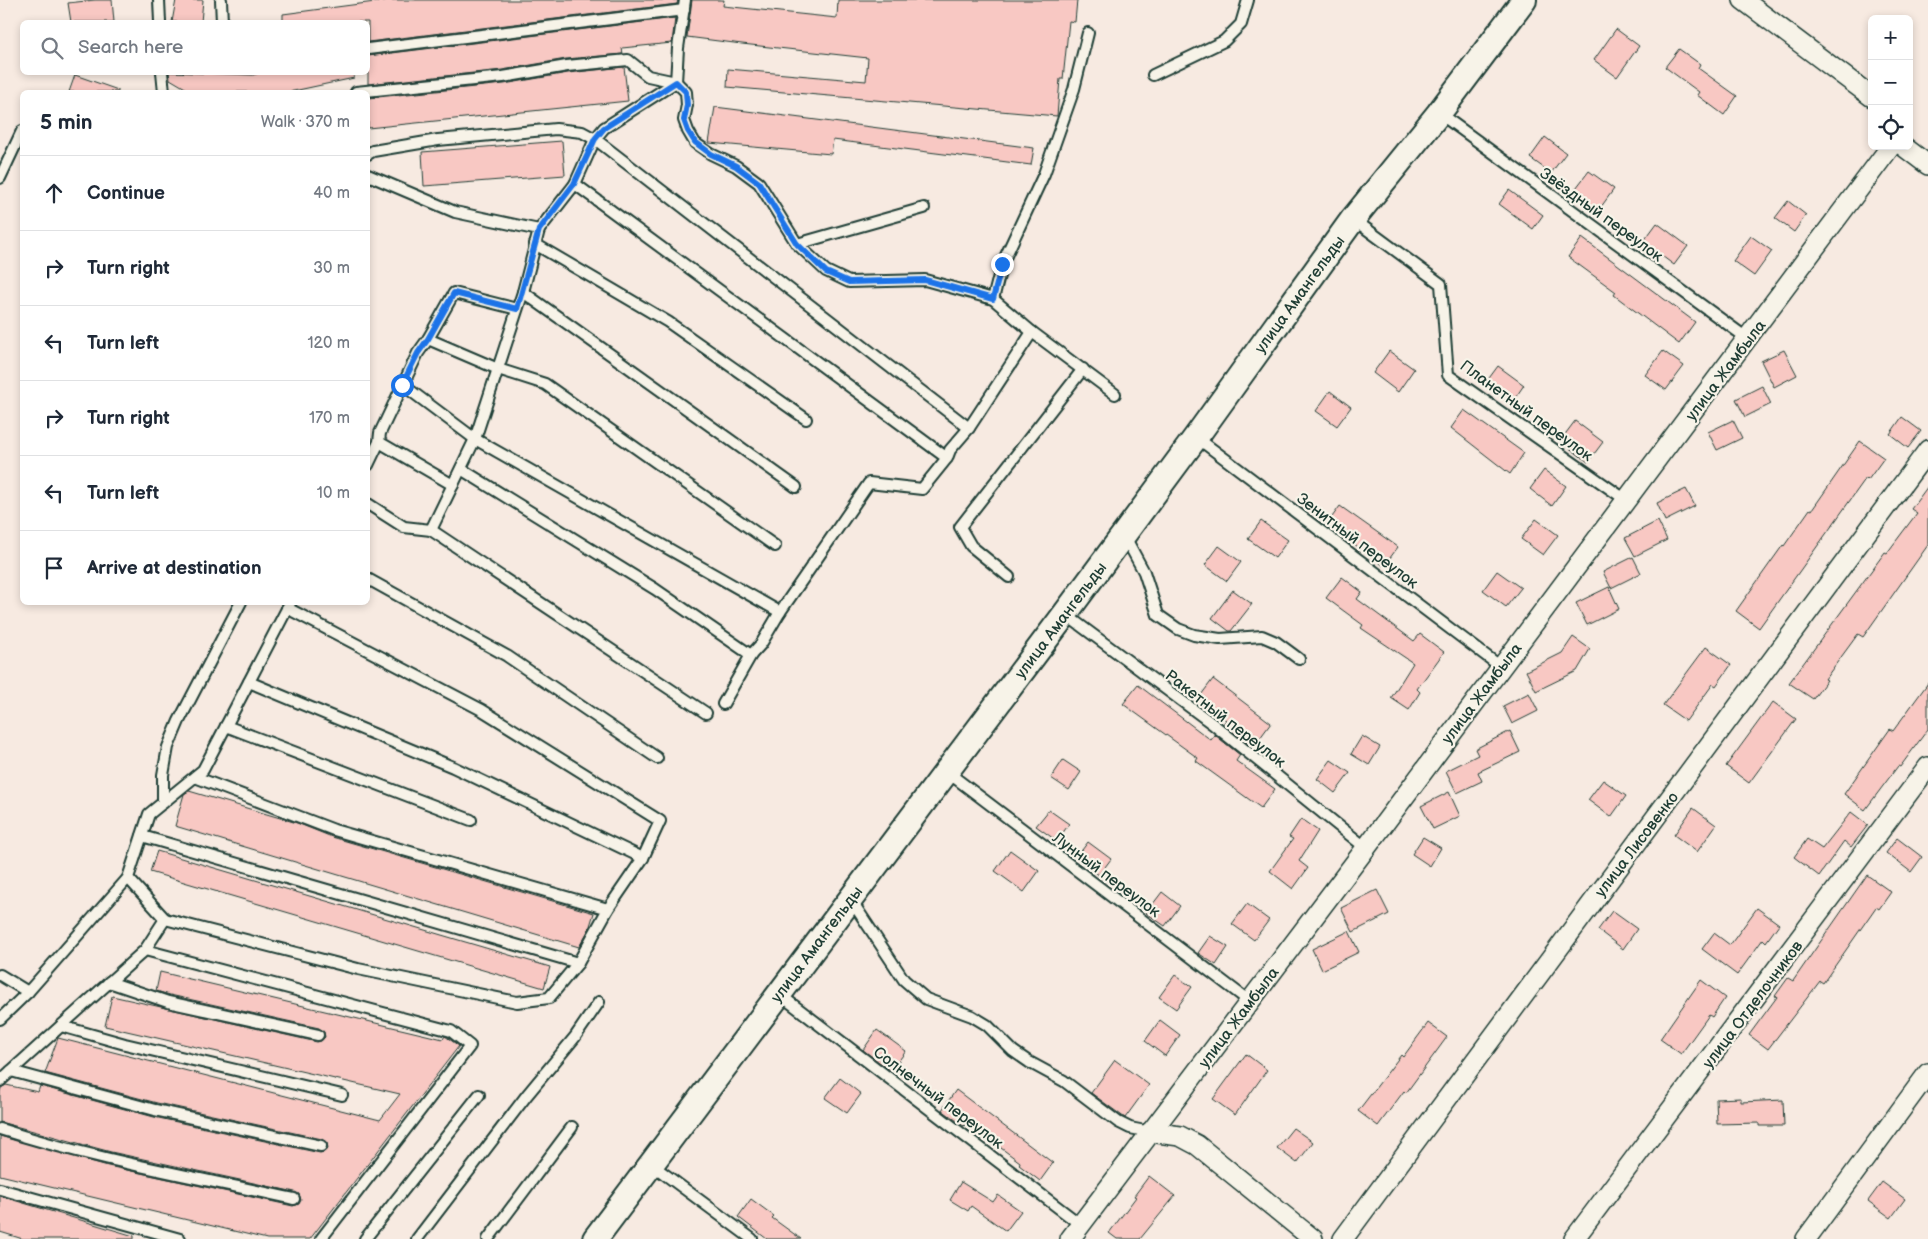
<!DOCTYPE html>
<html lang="en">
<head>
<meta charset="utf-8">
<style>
  :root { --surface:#fff; --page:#f6f6f7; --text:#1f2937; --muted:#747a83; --line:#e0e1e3 }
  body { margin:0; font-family:"Balsamiq Sans",sans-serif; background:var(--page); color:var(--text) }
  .controls { position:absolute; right:15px; top:15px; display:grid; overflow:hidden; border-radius:8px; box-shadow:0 2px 8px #0003 }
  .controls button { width:45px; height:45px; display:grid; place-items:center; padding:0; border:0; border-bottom:1px solid var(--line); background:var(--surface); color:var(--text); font:25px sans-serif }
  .stop { position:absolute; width:15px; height:15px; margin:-11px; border:4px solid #1a73e8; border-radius:50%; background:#fff }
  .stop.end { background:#1a73e8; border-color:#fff; box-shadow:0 1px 5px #0008 }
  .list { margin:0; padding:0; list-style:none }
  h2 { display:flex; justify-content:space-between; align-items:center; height:65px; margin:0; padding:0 20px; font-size:21px }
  h2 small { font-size:16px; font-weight:400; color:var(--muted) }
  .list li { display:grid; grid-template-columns:32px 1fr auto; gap:15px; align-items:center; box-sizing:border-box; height:75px; padding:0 20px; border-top:1px solid var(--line) }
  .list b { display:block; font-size:19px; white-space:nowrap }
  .list em { font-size:16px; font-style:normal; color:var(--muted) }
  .icon { flex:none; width:28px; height:28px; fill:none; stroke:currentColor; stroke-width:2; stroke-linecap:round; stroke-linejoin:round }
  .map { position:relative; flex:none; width:1928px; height:1239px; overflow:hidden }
  .search { position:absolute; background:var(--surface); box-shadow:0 2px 8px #0003; left:20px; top:20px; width:350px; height:55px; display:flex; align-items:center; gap:12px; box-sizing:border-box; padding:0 18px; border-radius:8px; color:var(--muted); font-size:19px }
  .panel { position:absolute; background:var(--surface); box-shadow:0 2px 8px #0003; left:20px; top:90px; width:350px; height:515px; border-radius:8px }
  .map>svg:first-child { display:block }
</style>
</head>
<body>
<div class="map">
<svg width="1928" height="1239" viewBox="0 0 1928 1239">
  <rect width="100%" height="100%" fill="#f7eae1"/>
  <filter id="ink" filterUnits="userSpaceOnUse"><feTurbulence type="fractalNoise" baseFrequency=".02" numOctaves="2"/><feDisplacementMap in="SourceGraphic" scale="10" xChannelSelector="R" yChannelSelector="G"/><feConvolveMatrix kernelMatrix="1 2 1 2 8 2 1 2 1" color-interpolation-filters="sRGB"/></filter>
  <g filter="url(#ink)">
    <g fill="#f8c8c3" stroke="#1f3d34">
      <path d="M95,0H112L114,22H71L68,3Z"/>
      <path d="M176,0H203L201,22H172Z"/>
      <path d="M390,0H678L677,4L368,42V22H283V14Z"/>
      <path d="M692,0H724L723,6L837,18L838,0H1077L1075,22L1069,21L1063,79H1060L1057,116L727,87L728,69L866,81L868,58L742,44L687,37Z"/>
      <path d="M675,18L672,43L622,48L623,54L566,59L502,70L368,84V56Z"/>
      <path d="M1616,29L1639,46L1617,77L1594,60Z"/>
      <path d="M1679,49L1700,64L1698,68L1737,96L1724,115L1697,95L1699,92L1665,67Z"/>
      <path d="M624,67L628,101L368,128V98L504,84L568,73Z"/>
      <path d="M169,72L253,75L263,72H354V78L289,92H192L170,79Z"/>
      <path d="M75,75L118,90V92H69Z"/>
      <path d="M715,107L731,109L1034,148L1031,165L833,140L831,154L709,143Z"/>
      <path d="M1545,137L1566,153L1551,173L1530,158Z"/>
      <path d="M562,141L565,175L424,186L422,152Z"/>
      <path d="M1589,171L1614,189L1598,211L1573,192Z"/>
      <path d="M1509,190L1543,215L1533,229L1499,204Z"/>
      <path d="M1788,201L1806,215L1794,232L1775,218Z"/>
      <path d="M1657,223L1688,246L1674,265L1643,242Z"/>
      <path d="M1751,236L1772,251L1754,276L1733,261Z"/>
      <path d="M1582,238L1695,322L1679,344L1614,295L1616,292L1568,257Z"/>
      <path d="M1784,350L1797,375L1774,387L1761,361Z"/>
      <path d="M1389,351L1414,369L1398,392L1373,373Z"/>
      <path d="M1663,351L1684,366L1666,390L1645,375Z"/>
      <path d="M1498,366L1524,385L1511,404L1484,385Z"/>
      <path d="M1762,386L1771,404L1745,417L1736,399Z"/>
      <path d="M1330,391L1351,407L1337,426L1316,411Z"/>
      <path d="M1464,410L1524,453L1510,474L1451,428Z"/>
      <path d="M1902,417L1921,431L1908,448L1890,434Z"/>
      <path d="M1733,420L1742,438L1717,450L1708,432Z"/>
      <path d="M1575,421L1603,442L1588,462L1560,441Z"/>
      <path d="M1860,441L1884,458L1868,480L1866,478L1759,628L1736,611L1783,545L1784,546L1810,509L1812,510Z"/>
      <path d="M1544,470L1566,486L1552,506L1530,489Z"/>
      <path d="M1928,486V545L1863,637L1858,634L1825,679L1827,680L1813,699L1789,683L1885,552L1887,553L1917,513L1911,509Z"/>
      <path d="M1686,489L1695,506L1665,521L1657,503Z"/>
      <path d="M1340,506L1398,547L1384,566L1327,524Z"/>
      <path d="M1536,519L1558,535L1543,555L1521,539Z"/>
      <path d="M1261,521L1288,540L1275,558L1248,539Z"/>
      <path d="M1658,521L1667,540L1635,556L1625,538Z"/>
      <path d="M1219,546L1241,562L1227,581L1205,565Z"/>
      <path d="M1633,557L1641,573L1611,588L1603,572Z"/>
      <path d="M1497,571L1521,588L1506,607L1483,590Z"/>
      <path d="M1342,577L1362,592L1357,599L1414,641L1420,634L1444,652L1417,689L1420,692L1409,710L1391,698L1413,663L1361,628L1363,625L1326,598Z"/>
      <path d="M1609,587L1619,609L1587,625L1576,603Z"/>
      <path d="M1233,590L1252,604L1231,631H1229L1212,618Z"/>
      <path d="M1573,637L1590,649L1577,671L1536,691L1526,671L1562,653Z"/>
      <path d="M1706,647L1731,665L1716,686L1713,684L1686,721L1663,705Z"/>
      <path d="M1213,679L1271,723L1257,742L1252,738L1248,744L1223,724L1226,720L1198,699Z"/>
      <path d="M1928,683V729L1900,767L1898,766L1865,810L1844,794L1890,729L1893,731Z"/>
      <path d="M1138,685L1211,740L1215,735L1240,755L1236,761L1275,789L1261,808L1196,761L1198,758L1123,704Z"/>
      <path d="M1529,693L1538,711L1512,724L1503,706Z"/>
      <path d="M1773,702L1796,719L1749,783L1726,766Z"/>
      <path d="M1510,731L1520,752L1478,772L1482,781L1457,793L1446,771L1478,755L1475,749Z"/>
      <path d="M1362,736L1380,747L1369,765L1351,754Z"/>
      <path d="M1063,760L1081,772L1069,790L1051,778Z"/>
      <path d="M1331,760L1350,773L1335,793L1317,779Z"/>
      <path d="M1603,780L1626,796L1611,817L1588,800Z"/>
      <path d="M189,791L297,823L332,837L594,913L589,929L579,947L175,826L184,794Z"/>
      <path d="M1449,792L1460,816L1433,829L1421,806Z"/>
      <path d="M1693,808L1716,825L1697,852L1674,835Z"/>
      <path d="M1049,810L1069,824L1057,841L1036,826Z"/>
      <path d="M1851,812L1868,825L1851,847L1844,841L1819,876L1794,857L1807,839L1822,849Z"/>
      <path d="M1301,819L1318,831L1299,861L1308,868L1293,889L1270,871L1293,839L1289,837Z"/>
      <path d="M1423,837L1441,848L1430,866L1412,854Z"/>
      <path d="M1897,838L1922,857L1911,872L1886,853Z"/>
      <path d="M1088,842L1111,859L1099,875L1076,858Z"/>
      <path d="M1010,850L1039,871L1024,892L995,871Z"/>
      <path d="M157,851L550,967L544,988L150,872Z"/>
      <path d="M1867,875L1891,892L1879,909L1876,907L1823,983L1820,981L1768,1049L1749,1035L1777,997L1775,996L1788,978L1793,981Z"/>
      <path d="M1377,890L1389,914L1353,932L1341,908Z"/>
      <path d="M1162,892L1180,906L1165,926L1146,913Z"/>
      <path d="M1247,904L1269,920L1254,940L1232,924Z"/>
      <path d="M1757,908L1779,924L1766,942L1763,939L1737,975L1702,949L1714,933L1730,945Z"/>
      <path d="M1612,911L1637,929L1623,949L1598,930Z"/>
      <path d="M1349,931L1359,952L1322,970L1312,949Z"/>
      <path d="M1210,936L1228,947L1216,965L1198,953Z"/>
      <path d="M160,972L443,1039L445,1036L459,1046L310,1239H267L0,1175V1136L108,1166L293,1206L299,1204L301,1200L299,1194L295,1192L111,1152L0,1122V1092L1,1088L6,1085L38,1092L40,1086L154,1117L320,1153L324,1152L328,1148L327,1143L322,1139L157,1103L45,1073L58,1038L380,1120L400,1094L105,1026L112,996L317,1042L321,1041L325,1037L324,1032L319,1028L170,995L156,991Z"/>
      <path d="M1175,975L1192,987L1176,1009L1159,997Z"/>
      <path d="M1701,980L1725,998L1712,1017L1709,1015L1681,1054L1660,1039Z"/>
      <path d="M1160,1020L1180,1035L1165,1056L1145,1041Z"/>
      <path d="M1428,1023L1447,1037L1406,1093L1404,1091L1378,1126L1358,1111L1401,1055L1403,1057Z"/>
      <path d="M877,1030L906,1051L891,1071L863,1050Z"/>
      <path d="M1246,1054L1267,1070L1235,1115L1213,1099Z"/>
      <path d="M1115,1060L1149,1085L1125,1118L1091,1093Z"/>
      <path d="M840,1078L861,1094L847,1113L825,1098Z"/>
      <path d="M956,1090L1053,1163L1040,1181L1019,1165L1020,1162L967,1123L964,1126L942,1110Z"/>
      <path d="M1741,1098V1102L1783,1100L1784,1126H1759V1123L1717,1124L1716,1099Z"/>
      <path d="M1293,1128L1313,1142L1297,1163L1277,1148Z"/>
      <path d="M1149,1176L1175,1196L1140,1239H1117L1109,1233L1136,1197L1134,1196Z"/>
      <path d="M961,1182L993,1202L998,1195L1021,1211L1006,1231L971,1206L968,1211L950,1200Z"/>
      <path d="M1882,1182L1905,1199L1891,1218L1868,1201Z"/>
      <path d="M0,1196L134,1236V1239H23L0,1232Z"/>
      <path d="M751,1199L774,1216L772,1218L801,1239H767L738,1217Z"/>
    </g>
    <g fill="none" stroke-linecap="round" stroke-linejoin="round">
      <g stroke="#1f3d34" stroke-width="14">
        <g id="service">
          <path d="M159,0L160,22"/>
          <path d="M221,0L222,22"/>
          <path d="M368,49L684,10"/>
          <path d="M162,72L164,92"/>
          <path d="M1153,75L1224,41L1241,24L1248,0"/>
          <path d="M356,92L503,77L567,66L628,60L648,76L676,82L686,92L687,105L684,120L688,131L695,143L711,154L736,166L759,183L797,244L826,271L849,282L925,280L993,299L1032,332L1115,394"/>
          <path d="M1439,113L1748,339"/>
          <path d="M368,154L373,151L438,140L556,129L582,132L595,139L969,428"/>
          <path d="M368,175L455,212L539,230L523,292L475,439L431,530L706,713"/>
          <path d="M0,178L22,131"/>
          <path d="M575,184L947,458"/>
          <path d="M1353,219L1441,284L1448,375L1626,500"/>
          <path d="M539,230L575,184L595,139L604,128L676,82L678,48L685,0"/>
          <path d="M535,244L668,322L806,419"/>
          <path d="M797,244L924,208"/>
          <path d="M523,292L796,487"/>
          <path d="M993,299L1002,264L1044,174L1074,89L1088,33"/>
          <path d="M428,339L498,369L545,384L775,546"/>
          <path d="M403,385L475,439L780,612"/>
          <path d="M1196,437L1501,667"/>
          <path d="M379,442L453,485"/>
          <path d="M368,465L379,442L380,433L418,353L428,339L454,293L517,309"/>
          <path d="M461,469L655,589L751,655"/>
          <path d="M368,504L404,527L431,530"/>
          <path d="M1124,535L1144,572L1158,615L1178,629L1194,635L1220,639L1262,636L1276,642L1299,659"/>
          <path d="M1009,577L971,546L960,527L1083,369"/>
          <path d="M368,579L507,656L657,758"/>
          <path d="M1065,614L1214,725L1366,848"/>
          <path d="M249,682L453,767L643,858"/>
          <path d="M723,704L751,655L761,644L780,612L869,483L922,489L947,458L950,450L969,428L1032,332"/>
          <path d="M226,726L471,820"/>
          <path d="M946,771L1249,1001"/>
          <path d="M195,777L334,830L608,909"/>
          <path d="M163,803V775L168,747L179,721L241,602"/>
          <path d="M142,836L578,963"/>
          <path d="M851,900L904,980L926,999L972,1016L987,1025L1013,1051L1029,1062L1064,1081L1118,1122L1130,1128L1150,1132"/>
          <path d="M165,919L358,969L517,1002L549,998L578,963L608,909L643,858L660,821L482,710L287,608"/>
          <path d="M145,950L451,1031L470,1046L321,1239"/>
          <path d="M0,975L28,992"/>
          <path d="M109,982L168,1002L318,1035"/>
          <path d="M779,994L1081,1225"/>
          <path d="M0,1019L28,992L128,878"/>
          <path d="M61,1026L125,1044L342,1095"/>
          <path d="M11,1071L155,1110L321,1146"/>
          <path d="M0,1081L145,950L165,919L128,878L149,814L203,770L290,603"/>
          <path d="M0,1129C96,1160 196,1177 294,1199"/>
          <path d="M651,1164L752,1239"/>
          <path d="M0,1189L180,1239"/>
          <path d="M365,1239L479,1095"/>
          <path d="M417,1239L527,1095L575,1037L599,1002"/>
          <path d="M488,1239L572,1127"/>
        </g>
      </g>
      <g stroke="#1f3d34" stroke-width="22">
        <g id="minor">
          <path d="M1743,0L1872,97"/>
          <path d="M1903,146L1928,165"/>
          <path d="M1150,1132L1180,1136L1197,1145L1313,1239"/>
          <path d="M1070,1239L1366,848L1891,146"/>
          <path d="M1343,1239L1928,450"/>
          <path d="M1574,1239L1928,767"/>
          <path d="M1806,1239L1928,1073"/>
        </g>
      </g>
      <g stroke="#1f3d34" stroke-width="28">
        <path id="tertiary" d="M595,1239L1065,614L1196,437L1353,219L1439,113L1524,0"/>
      </g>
      <use href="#service" stroke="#f7f3e8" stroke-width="10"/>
      <use href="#minor" stroke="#f7f3e8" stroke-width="19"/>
      <use href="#tertiary" stroke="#f7f3e8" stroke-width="24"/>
    </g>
  </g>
  <g fill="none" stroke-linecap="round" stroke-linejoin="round" filter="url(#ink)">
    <path stroke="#1a73e8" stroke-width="6" d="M402,385L418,353L428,339L454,293L517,309L539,230L574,184L595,139L604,128L676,82L686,92L687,105L684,120L688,131L695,142L711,154L736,166L759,183L797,244L826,272L849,282L925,280L993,299L1002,264"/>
  </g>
  <g text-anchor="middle" stroke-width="4.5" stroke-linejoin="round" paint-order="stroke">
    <g font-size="16" fill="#1f3d34" stroke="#f7f3e8">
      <text transform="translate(1602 214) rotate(36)" y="6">Звёздный переулок</text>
      <text transform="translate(1299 294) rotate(-54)" y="6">улица Амангельды</text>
      <text transform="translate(1725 370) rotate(-53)" y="6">улица Жамбыла</text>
      <text transform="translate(1527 410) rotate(36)" y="6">Планетный переулок</text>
      <text transform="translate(1358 540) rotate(37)" y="6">Зенитный переулок</text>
      <text transform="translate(1060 620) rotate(-53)" y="6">улица Амангельды</text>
      <text transform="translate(1481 693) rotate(-53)" y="6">улица Жамбыла</text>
      <text transform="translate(1226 718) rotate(38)" y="6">Ракетный переулок</text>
      <text transform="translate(1636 844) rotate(-53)" y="6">улица Лисовенко</text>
      <text transform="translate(1107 874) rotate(37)" y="6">Лунный переулок</text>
      <text transform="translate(816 944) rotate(-53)" y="6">улица Амангельды</text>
      <text transform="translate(1752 1004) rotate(-53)" y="6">улица Отделочников</text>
      <text transform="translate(1238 1017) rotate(-53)" y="6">улица Жамбыла</text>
      <text transform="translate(939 1097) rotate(37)" y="6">Солнечный переулок</text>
    </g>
  </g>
</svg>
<div class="controls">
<button>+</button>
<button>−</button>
<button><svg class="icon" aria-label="locate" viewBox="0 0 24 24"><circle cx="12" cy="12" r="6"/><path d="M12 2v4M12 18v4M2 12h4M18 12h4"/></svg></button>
</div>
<div class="stop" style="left:402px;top:385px"></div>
<div class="stop end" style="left:1002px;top:264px"></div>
<div class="search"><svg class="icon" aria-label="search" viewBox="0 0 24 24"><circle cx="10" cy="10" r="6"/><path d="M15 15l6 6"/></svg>Search here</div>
<section class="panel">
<h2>5 min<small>Walk · 370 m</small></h2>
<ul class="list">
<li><svg class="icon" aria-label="ahead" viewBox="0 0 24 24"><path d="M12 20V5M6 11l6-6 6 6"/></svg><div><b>Continue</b></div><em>40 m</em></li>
<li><svg class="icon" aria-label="right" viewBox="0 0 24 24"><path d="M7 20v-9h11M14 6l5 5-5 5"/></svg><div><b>Turn right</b></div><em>30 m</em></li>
<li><svg class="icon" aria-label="left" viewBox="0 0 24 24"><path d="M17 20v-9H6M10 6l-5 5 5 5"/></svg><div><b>Turn left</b></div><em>120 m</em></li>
<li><svg class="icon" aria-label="right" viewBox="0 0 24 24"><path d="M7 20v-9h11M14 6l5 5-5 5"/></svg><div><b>Turn right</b></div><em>170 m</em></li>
<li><svg class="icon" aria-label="left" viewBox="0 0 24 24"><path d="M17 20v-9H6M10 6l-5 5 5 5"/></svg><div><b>Turn left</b></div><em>10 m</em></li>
<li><svg class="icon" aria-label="arrive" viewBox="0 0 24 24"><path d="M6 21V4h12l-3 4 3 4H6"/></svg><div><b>Arrive at destination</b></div></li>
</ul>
</section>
</div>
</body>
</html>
